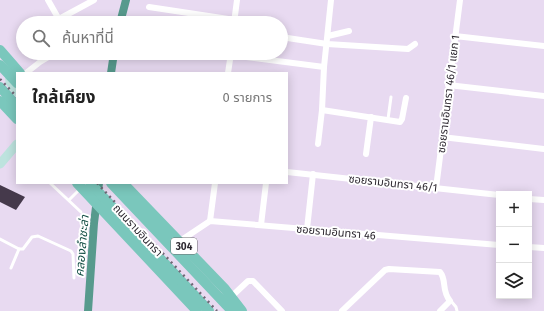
<!DOCTYPE html>
<html lang="th">
<head>
<meta charset="utf-8">
<style>
  :root { --surface:#fff; --page:#f2f2f2; --text:#222; --muted:#767676; --line:#e0e0e0 }
  body { margin:0; font-family:"Fira Sans","Noto Sans Thai",sans-serif; background:var(--page); color:var(--text) }
  .controls { position:absolute; right:12px; bottom:12px; display:grid; overflow:hidden; border-radius:0px; box-shadow:0 2px 10px #0003 }
  .controls button { width:36px; height:36px; display:grid; place-items:center; padding:0; border:0; border-bottom:1px solid var(--line); background:var(--surface); color:var(--text); font:20px sans-serif }
  .list { margin:0; padding:0; list-style:none }
  h2 { display:flex; justify-content:space-between; align-items:center; height:52px; margin:0; padding:0 16px; font-size:17px }
  h2 small { font-size:13px; font-weight:400; color:var(--muted) }
  .icon { flex:none; width:22px; height:22px; fill:none; stroke:currentColor; stroke-width:2; stroke-linecap:round; stroke-linejoin:round }
  .map { position:relative; flex:none; width:544px; height:311px; overflow:hidden }
  .search { position:absolute; background:var(--surface); box-shadow:0 2px 10px #0003; left:16px; top:16px; width:272px; height:44px; display:flex; align-items:center; gap:10px; box-sizing:border-box; padding:0 14px; border-radius:22px; color:var(--muted); font-size:15px }
  .panel { position:absolute; background:var(--surface); box-shadow:0 2px 10px #0003; left:16px; top:72px; width:272px; height:112px; border-radius:0px }
  .map>svg:first-child { display:block }
</style>
</head>
<body>
<div class="map">
<svg width="544" height="311" viewBox="0 0 544 311">
  <rect width="100%" height="100%" fill="#e8daf1"/>
  <g fill="none" stroke-linecap="round" stroke-linejoin="round">
    <g stroke="#579a8d" stroke-width="8">
      <path d="M120,23L126,0"/>
      <path d="M111,73L114,53"/>
      <path d="M88,311L94,223L99,183"/>
    </g>
  </g>
  <path fill="#45394b" d="M0,185L25,197L16,210L0,202Z"/>
  <g fill="none" stroke-linecap="round" stroke-linejoin="round">
    <g stroke="#fff" stroke-width="3">
      <path d="M388,119L391,97"/>
      <path d="M50,183L81,212"/>
      <path d="M69,200L80,189"/>
      <path d="M0,239L19,249H23L32,237L38,236L71,251L73,254L74,278"/>
      <path d="M11,268L19,249"/>
      <path d="M451,301L456,307L457,311"/>
    </g>
    <g stroke="#fff" stroke-width="6">
      <path d="M48,0L61,23"/>
      <path d="M149,7L235,20"/>
      <path d="M59,19L94,0"/>
      <path d="M111,23L115,21"/>
      <path d="M234,23L237,0"/>
      <path d="M328,36L349,31"/>
      <path d="M455,36L544,46"/>
      <path d="M281,37L327,44L408,49L415,44"/>
      <path d="M230,55L324,67"/>
      <path d="M26,73L40,62L55,53"/>
      <path d="M228,73L231,53"/>
      <path d="M448,85L544,96"/>
      <path d="M322,110L400,122L402,119L406,98"/>
      <path d="M442,137L544,149"/>
      <path d="M318,144L322,110L324,67L331,0"/>
      <path d="M366,154L371,117"/>
      <path d="M287,172L499,195"/>
      <path d="M436,188L460,0"/>
      <path d="M529,199L544,200"/>
      <path d="M210,221L215,183"/>
      <path d="M261,225L266,183"/>
      <path d="M307,229L313,174"/>
      <path d="M180,241L210,221L499,245"/>
      <path d="M529,247L544,248"/>
      <path d="M231,297L248,281H253L282,311"/>
      <path d="M342,311L385,270L389,269L440,272C447,280 441,290 450,301L440,311"/>
    </g>
    <g stroke="#bde3de" stroke-width="9">
      <path d="M9,72L10,82L17,92"/>
      <path d="M0,164L17,144"/>
    </g>
    <g stroke="#7ac7bc" stroke-width="10">
      <path d="M0,50L20,73"/>
      <path d="M0,65L17,83"/>
      <path d="M0,87L17,106"/>
      <path d="M0,101L17,119"/>
      <path d="M77,183L197,311"/>
      <path d="M90,183L209,311"/>
      <path d="M111,183L232,311"/>
      <path d="M123,183L225,289L242,311"/>
    </g>
    <g stroke="#706876" stroke-width="2.5" stroke-dasharray="2 4" stroke-linecap="butt">
      <path d="M0,79L17,97"/>
      <path d="M97,183L217,311"/>
    </g>
  </g>
  <g text-anchor="middle" stroke-width="4" stroke-linejoin="round" paint-order="stroke">
    <rect fill="#fff" stroke="#6b686d" stroke-width="1" x="171" y="238" width="26" height="16" rx="3"/>
    <g font-size="10" font-weight="bold" fill="#2c272f">
      <text x="184" y="250">304</text>
    </g>
    <g font-size="11" fill="#2c272f" stroke="#fff">
      <text transform="translate(448 94) rotate(-83)" y="4">ซอยรามอินทรา 46/1 แยก 1</text>
      <text transform="translate(393 183) rotate(6)" y="4">ซอยรามอินทรา 46/1</text>
      <text transform="translate(138 230) rotate(47)" y="4">ถนนรามอินทรา</text>
      <text transform="translate(336 232) rotate(5)" y="4">ซอยรามอินทรา 46</text>
    </g>
    <g font-size="12" font-style="italic" fill="#124d44" stroke="#fff">
      <text transform="translate(82 246) rotate(-85)" y="4">คลองลำชะล่า</text>
    </g>
  </g>
</svg>
<div class="controls">
<button>+</button>
<button>−</button>
<button><svg class="icon" aria-label="layers" viewBox="0 0 24 24"><path d="M12 4l9 5-9 5-9-5zM3 14l9 5 9-5"/></svg></button>
</div>
<div class="search"><svg class="icon" aria-label="search" viewBox="0 0 24 24"><circle cx="10" cy="10" r="6"/><path d="M15 15l6 6"/></svg>ค้นหาที่นี่</div>
<section class="panel">
<h2>ใกล้เคียง<small>0 รายการ</small></h2>
<ul class="list">
</ul>
</section>
</div>
</body>
</html>
